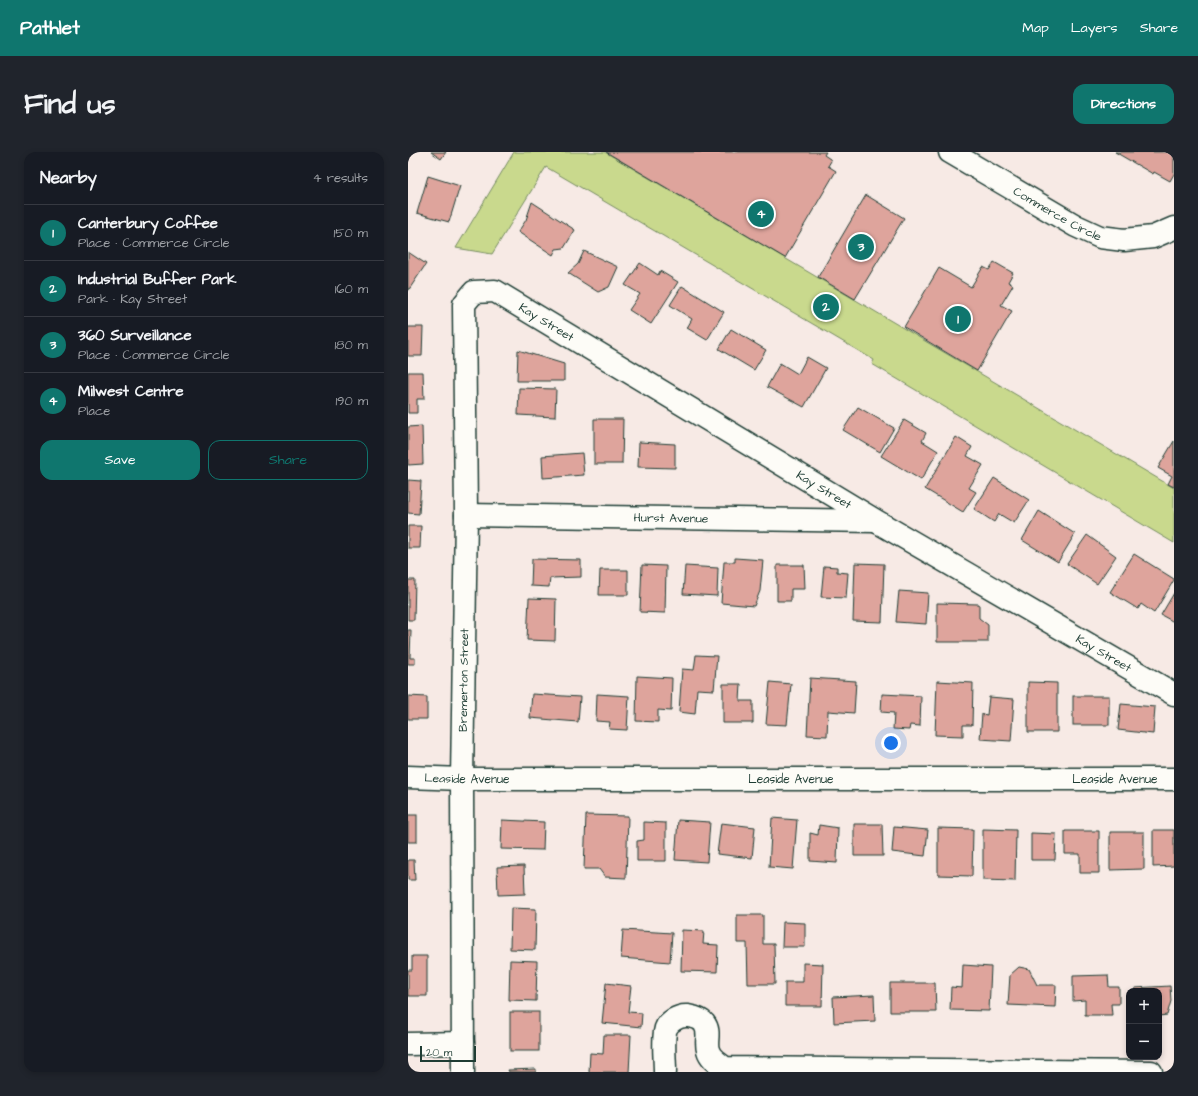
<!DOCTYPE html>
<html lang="en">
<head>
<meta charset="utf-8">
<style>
  :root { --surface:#171b24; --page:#20242c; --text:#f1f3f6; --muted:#9ea1a6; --line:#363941; --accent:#0f766e }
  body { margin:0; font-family:"Architects Daughter",sans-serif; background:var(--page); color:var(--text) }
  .controls { position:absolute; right:12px; bottom:12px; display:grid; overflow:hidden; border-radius:8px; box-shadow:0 2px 6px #0003 }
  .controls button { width:36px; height:36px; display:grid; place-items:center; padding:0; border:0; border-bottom:1px solid var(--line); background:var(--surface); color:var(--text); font:20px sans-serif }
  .scale { position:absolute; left:12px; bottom:10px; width:56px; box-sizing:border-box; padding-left:4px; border:2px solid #1f3d34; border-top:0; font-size:11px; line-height:14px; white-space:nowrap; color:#1f3d34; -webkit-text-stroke:3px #fdfcf7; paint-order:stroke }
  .you { position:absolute; left:483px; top:591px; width:14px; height:14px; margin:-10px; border:3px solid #fff; border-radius:50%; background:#1a73e8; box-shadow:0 0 0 6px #1a73e833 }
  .badge { display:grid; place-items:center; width:26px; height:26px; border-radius:50%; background:var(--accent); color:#fff; font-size:13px; font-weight:700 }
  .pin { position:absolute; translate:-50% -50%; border:2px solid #fff; box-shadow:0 1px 4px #0006 }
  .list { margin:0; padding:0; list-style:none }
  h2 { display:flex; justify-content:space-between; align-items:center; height:52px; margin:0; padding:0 16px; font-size:17px }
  h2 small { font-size:13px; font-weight:400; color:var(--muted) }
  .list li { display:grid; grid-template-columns:26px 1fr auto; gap:12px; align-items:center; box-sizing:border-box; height:56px; padding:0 16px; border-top:1px solid var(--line) }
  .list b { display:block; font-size:15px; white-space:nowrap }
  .list p { margin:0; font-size:13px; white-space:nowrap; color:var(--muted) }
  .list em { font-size:13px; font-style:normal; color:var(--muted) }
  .actions { display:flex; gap:8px; padding:12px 16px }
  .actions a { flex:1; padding:9px 0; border:1px solid var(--accent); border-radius:12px; text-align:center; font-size:14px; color:var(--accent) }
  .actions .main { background:var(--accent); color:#fff }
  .map { position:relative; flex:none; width:766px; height:920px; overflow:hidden; border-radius:12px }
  header { display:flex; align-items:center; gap:24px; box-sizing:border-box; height:56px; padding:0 20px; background:var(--accent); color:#fff }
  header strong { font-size:19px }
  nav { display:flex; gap:22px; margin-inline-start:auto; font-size:14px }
  .intro { display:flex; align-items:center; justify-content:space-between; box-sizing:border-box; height:96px; padding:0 24px }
  h1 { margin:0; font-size:28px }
  .button { padding:10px 18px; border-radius:12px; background:var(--accent); color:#fff; font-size:14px; font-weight:700 }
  main { display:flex; gap:24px; padding:0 24px }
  aside { flex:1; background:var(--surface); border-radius:12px; box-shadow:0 2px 6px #0003 }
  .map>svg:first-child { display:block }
</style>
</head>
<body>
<header>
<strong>Pathlet</strong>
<nav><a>Map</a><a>Layers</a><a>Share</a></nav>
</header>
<div class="intro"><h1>Find us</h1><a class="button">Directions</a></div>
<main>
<aside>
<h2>Nearby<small>4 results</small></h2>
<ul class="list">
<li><span class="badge">1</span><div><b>Canterbury Coffee</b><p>Place · Commerce Circle</p></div><em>150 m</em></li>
<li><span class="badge">2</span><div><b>Industrial Buffer Park</b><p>Park · Kay Street</p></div><em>160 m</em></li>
<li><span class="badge">3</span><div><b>360 Surveillance</b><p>Place · Commerce Circle</p></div><em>180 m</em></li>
<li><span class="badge">4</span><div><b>Milwest Centre</b><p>Place</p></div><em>190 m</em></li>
</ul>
<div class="actions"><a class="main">Save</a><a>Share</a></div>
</aside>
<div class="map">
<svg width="766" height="920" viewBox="0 0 766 920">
  <rect width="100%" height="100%" fill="#f7eae5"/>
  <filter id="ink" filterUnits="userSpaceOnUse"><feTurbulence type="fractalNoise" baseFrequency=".025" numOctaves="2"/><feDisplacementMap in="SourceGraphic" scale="8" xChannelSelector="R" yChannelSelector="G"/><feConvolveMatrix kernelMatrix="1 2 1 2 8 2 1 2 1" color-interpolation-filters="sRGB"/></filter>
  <g filter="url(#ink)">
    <path fill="#c9d98d" stroke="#748b60" d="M106,0H197L766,336V391L464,212L466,208L138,15L84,102L48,96Z"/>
    <g fill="#dea49c" stroke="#1f3d34">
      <path d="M23,0H38L33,7Z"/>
      <path d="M198,0H418L416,3L422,7L423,9L420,14L428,19L377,106Z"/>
      <path d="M707,0H763L766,2V22L762,29L746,20L745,22Z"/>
      <path d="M20,24L52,34L41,70L9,61Z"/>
      <path d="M458,43L496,66L447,147L410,125Z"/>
      <path d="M124,50L167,78L156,96L148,97L145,103L110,80L118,68Z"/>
      <path d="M176,99L210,115L201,135L190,140L160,121L170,112Z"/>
      <path d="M0,100L18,112L0,139Z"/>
      <path d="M586,110L605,121L600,130L605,133L593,153L604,159L569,219L496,175L531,116L563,135L575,115L581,118Z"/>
      <path d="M232,111L250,123L252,119L270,130L243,172L221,158L232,142L217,133Z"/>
      <path d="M274,134L316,160L299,188L279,176L284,167L262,153Z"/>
      <path d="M0,175H15L14,204H0Z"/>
      <path d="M323,177L358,198L346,218L311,197Z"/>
      <path d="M110,198L156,212V229H109Z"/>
      <path d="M399,205L418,216L396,255L359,235L372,211L390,222Z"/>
      <path d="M0,220H15L16,247H9V261H0Z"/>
      <path d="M111,236L148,237L147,265L110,263Z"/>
      <path d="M450,255L486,276L472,300L435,278Z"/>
      <path d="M186,267H215L214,312H186Z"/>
      <path d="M496,268L518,281L514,289L530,299L513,328L473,304Z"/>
      <path d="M14,274L15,312L0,313V275Z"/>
      <path d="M548,285L564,295L559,304L575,313L561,336L568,340L555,360L517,337Z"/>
      <path d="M766,289V335L760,332L764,324L750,316Z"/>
      <path d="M231,290L267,292V316L230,315Z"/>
      <path d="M174,301L176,323L135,326L134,304Z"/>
      <path d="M586,326L621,348L606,371L591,362L586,370L566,357Z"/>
      <path d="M0,328L13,329L11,362L0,361Z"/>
      <path d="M631,359L667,382L650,410L614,388Z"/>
      <path d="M0,374H13L12,396H0Z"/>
      <path d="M679,383L708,404L689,432L659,412Z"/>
      <path d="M726,402L766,427V428L746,461L733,452L730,457L702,440Z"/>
      <path d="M327,406L355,408L352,439L346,454L313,451L316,410H327Z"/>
      <path d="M124,407L173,408V425L142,426L141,435L123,434Z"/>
      <path d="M447,411L476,412L474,470L445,469Z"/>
      <path d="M234,413L258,414L257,461L232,460Z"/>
      <path d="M369,413H396L397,437H383V449H369Z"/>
      <path d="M277,414L310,416L309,444L275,442Z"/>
      <path d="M416,414L429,415V420L440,421L438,446L413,445Z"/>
      <path d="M192,418H220V443H191Z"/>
      <path d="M0,428H7L6,468H0Z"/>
      <path d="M491,439L520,441L518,472L488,470Z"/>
      <path d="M766,441V470L753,463Z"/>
      <path d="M121,446L148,447L147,489L119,488Z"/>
      <path d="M529,451L571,452V466L580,473V490H529Z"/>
      <path d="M0,478H3L2,506H7V512H0Z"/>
      <path d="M288,503L309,504L306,538L289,537L287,562L271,560L274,517L286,518Z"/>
      <path d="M229,524L264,526L263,559L250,558V570L228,569Z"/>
      <path d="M402,526L448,529L446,561L420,559L419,584L399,583Z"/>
      <path d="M529,529L565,531L564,573H555V584L527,583Z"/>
      <path d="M362,530L383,532L379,573L358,572Z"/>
      <path d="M620,530L649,531V580H620Z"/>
      <path d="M315,532H333L332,549H345V571H315Z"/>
      <path d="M124,542L172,545L170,570L122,566Z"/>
      <path d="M189,542L221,544L219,578L201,577L202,570L188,569Z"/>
      <path d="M474,542L513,544L512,574L502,573L501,578L485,577L486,561L473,560Z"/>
      <path d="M0,544L19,545V567H0Z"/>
      <rect x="665" y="544" width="36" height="29"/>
      <path d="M581,545L606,547L603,589L572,587L574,562L579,563Z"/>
      <path d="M713,552L747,555L745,582L710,578Z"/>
      <rect x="0" y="663" width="9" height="27"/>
      <path d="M178,663L220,664L218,726L197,725L191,717H176Z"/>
      <path d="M364,666L389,668L385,717L361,715Z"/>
      <path d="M94,668L136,670L135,698L93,697Z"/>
      <path d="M270,668L302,670L299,710L267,708Z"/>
      <path d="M236,670L258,671V709H229V689L236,688Z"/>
      <path d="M313,671L347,675L344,706L309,702Z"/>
      <path d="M446,672H474L475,704H446Z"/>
      <path d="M411,673L430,676L429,711L402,709V681L410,683Z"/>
      <path d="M486,675L520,678L517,704L484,700Z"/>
      <path d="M530,676L565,677L564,724L530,723Z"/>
      <path d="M575,677L608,678L607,729L575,728Z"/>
      <path d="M745,678H766V714L745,715Z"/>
      <path d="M657,679H691V721H672V702H657Z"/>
      <path d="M702,680H736V717L702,718Z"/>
      <path d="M623,681L648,682L647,708H623Z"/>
      <path d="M0,708H6L7,728H0Z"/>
      <path d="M116,714L117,742L90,743L89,715Z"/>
      <path d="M103,756L128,757L127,798L102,797Z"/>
      <path d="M329,763H355V792H366L367,832H340L339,791H329Z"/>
      <path d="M375,770L397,771V795H374Z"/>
      <path d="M215,778L264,781L262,810L213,806Z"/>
      <path d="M274,778L296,779L295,792L310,793L309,820L273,819Z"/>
      <path d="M4,804H19V844H0V818H4Z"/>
      <path d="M102,808L129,809L128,849L101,848Z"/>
      <path d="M395,811L415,812L414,854H377V830H395Z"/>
      <path d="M555,813L583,815L581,859L542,858L543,835L554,836Z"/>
      <path d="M611,815L621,817L629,833H648L647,855L600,853L602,823Z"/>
      <path d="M700,823L701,835H711V852H703L704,863H677V848L665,849V824Z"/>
      <path d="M198,831L223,834L220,860L234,861L233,875L194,871Z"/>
      <path d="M482,831H527L528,860H482Z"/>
      <path d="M762,834L763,849L759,863L751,864V839H726L727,836Z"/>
      <path d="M466,843L467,869L426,871L425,845Z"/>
      <rect x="102" y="860" width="29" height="39"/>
      <path d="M196,883H223L221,920H181L182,901L195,902Z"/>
      <path d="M128,917V920H101L100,918Z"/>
    </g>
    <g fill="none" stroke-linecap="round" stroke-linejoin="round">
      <g stroke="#1f3d34" stroke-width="25">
        <g id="minor">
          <path id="s1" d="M542,0L668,74L692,85L716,88L745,85L766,76"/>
          <path id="s2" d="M58,363L467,369"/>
          <path id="s3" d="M0,625L54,627H766"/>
          <path d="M0,892L55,891"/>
          <path id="s4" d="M55,920L54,627L58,363L56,152L66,140L87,139L468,369L766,542"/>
          <path d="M257,920C257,907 255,893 257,880C258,870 271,863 280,864C286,865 293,867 296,871C303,880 297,889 300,898C302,906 310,911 317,916L743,920"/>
        </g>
      </g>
      <use href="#minor" stroke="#fdfcf7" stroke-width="22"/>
    </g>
  </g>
  <g text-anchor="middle" stroke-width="3" stroke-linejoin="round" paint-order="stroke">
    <g font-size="12" fill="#1f3d34" stroke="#fdfcf7">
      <text dy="4" stroke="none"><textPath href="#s1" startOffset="124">Commerce Circle</textPath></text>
      <text dy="4" stroke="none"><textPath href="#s4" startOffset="865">Kay Street</textPath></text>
      <text dy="4" stroke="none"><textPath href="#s4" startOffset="1189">Kay Street</textPath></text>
      <text dy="4" stroke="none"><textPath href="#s2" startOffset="205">Hurst Avenue</textPath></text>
      <text dy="4" stroke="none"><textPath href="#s4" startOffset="1513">Kay Street</textPath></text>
      <text dy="4" stroke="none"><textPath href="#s4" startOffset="392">Bremerton Street</textPath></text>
      <text dy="4" stroke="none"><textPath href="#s3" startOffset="59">Leaside Avenue</textPath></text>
      <text dy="4" stroke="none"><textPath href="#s3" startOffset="383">Leaside Avenue</textPath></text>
      <text dy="4" stroke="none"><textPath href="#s3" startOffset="707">Leaside Avenue</textPath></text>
    </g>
  </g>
</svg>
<div class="controls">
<button>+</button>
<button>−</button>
</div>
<div class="scale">20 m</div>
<div class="you"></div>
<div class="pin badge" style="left:550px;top:167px">1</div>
<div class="pin badge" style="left:418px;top:155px">2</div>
<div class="pin badge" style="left:453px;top:95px">3</div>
<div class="pin badge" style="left:353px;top:62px">4</div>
</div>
</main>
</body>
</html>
